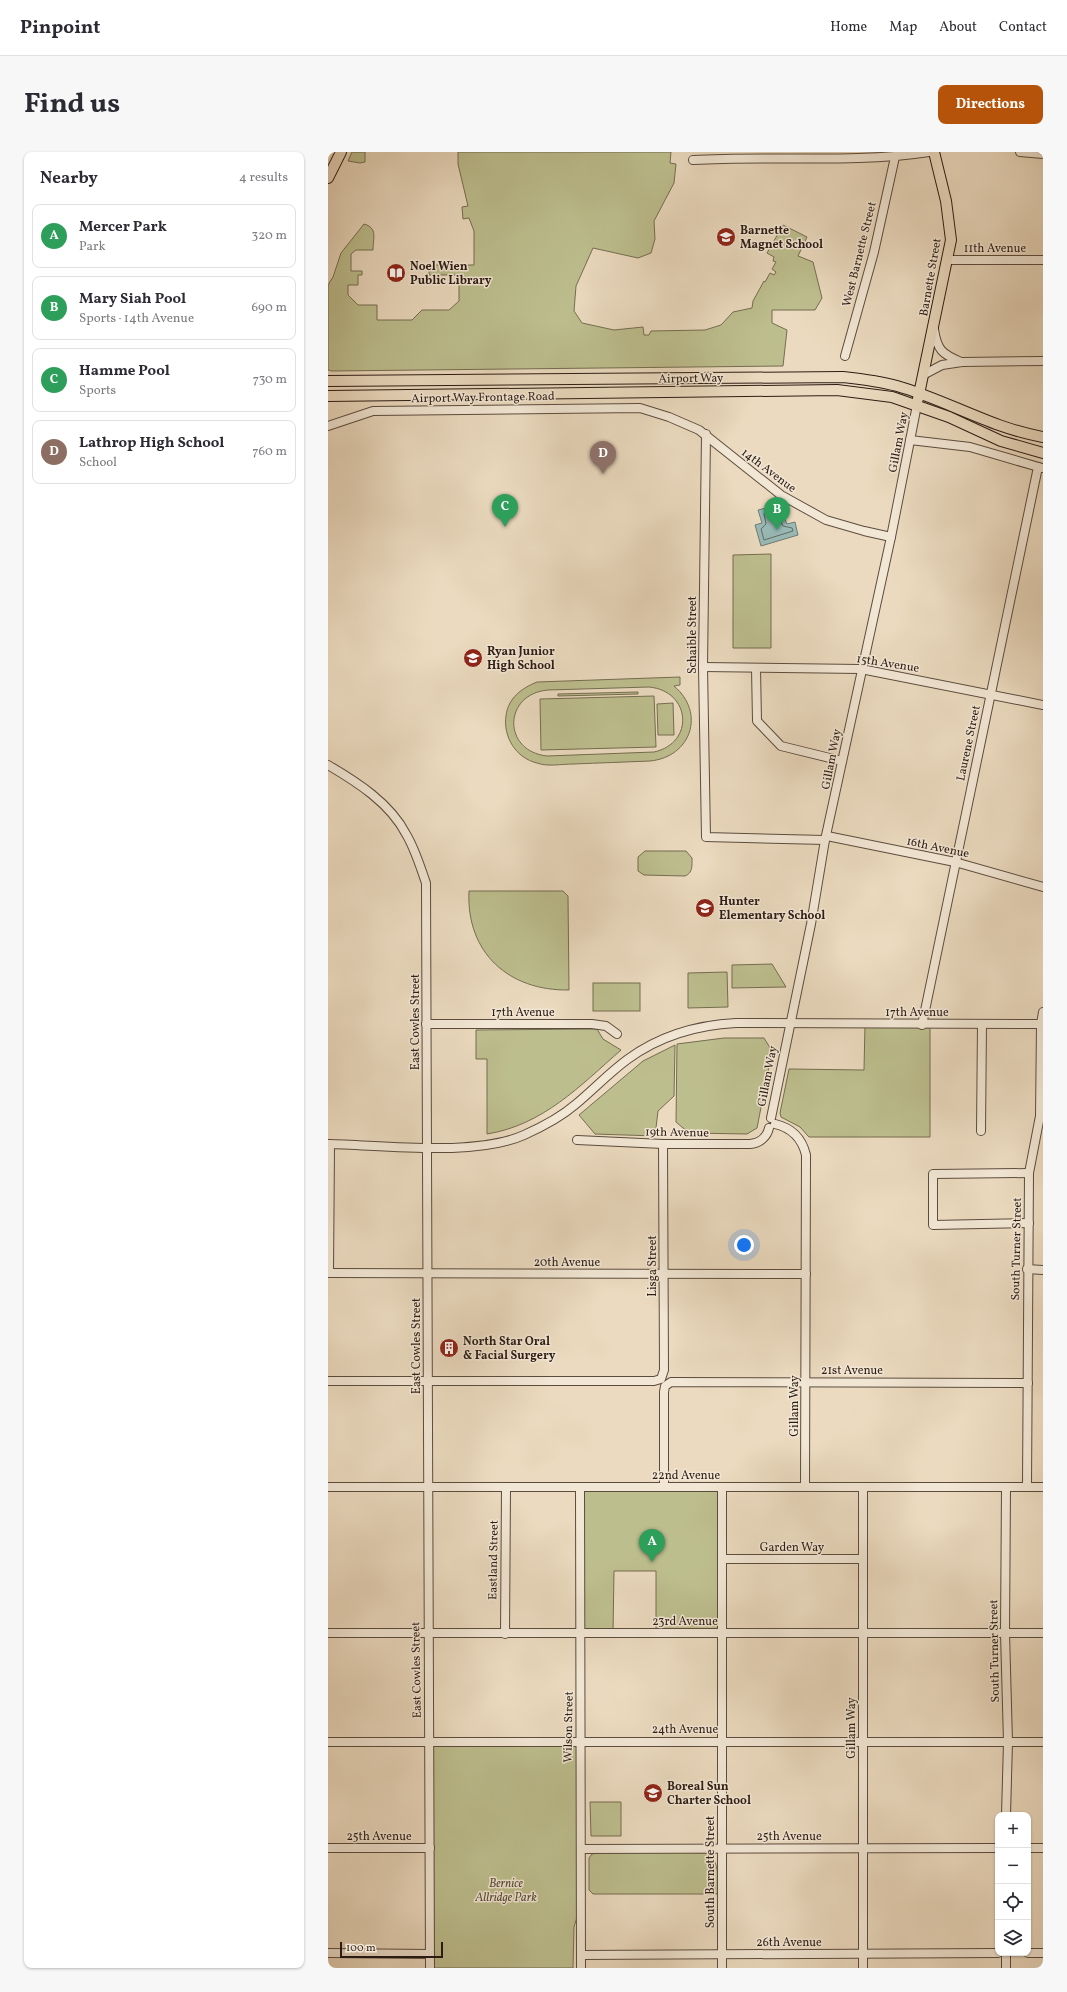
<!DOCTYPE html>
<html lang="en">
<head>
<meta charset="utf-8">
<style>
  :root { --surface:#fff; --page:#f7f7f7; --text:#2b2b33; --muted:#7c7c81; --line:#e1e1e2; --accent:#b45309 }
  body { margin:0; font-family:Vollkorn,serif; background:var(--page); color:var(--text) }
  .controls { position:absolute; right:12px; bottom:12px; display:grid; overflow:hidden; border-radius:8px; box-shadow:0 1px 3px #0004 }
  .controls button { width:36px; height:36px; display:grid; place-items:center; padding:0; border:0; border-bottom:1px solid var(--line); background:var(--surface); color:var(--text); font:20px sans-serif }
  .scale { position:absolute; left:12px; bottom:10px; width:103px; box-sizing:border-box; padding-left:4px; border:2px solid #2d1c14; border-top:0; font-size:11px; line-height:14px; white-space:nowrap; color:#2d1c14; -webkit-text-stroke:3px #f2e7d5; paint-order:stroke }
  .you { position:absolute; left:416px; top:1093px; width:14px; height:14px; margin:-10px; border:3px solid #fff; border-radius:50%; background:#1a73e8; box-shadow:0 0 0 6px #1a73e833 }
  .badge { display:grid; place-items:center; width:26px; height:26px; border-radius:50%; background:var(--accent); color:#fff; font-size:13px; font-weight:700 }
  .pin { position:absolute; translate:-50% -33px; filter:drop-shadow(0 1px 2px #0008) }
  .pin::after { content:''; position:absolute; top:21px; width:14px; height:12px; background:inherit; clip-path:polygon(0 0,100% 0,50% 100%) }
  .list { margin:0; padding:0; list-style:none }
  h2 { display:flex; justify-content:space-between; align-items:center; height:52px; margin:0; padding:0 16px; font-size:17px }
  h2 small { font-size:13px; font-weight:400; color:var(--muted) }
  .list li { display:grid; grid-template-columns:26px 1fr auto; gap:12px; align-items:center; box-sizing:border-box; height:64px; margin:0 8px 8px; padding:0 8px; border:1px solid var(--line); border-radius:8px }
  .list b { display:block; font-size:15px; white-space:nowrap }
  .list p { margin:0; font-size:13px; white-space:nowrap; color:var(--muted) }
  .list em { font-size:13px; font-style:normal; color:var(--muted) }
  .icon { flex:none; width:22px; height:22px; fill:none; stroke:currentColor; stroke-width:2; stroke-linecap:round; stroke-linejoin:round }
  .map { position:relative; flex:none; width:715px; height:1816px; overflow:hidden; border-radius:8px }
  header { display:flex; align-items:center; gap:24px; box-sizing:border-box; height:56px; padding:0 20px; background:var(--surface); border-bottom:1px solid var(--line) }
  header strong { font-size:19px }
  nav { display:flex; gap:22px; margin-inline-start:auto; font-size:14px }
  .intro { display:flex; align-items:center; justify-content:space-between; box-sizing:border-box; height:96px; padding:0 24px }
  h1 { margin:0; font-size:28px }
  .button { padding:10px 18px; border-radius:8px; background:var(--accent); color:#fff; font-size:14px; font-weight:700 }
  main { display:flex; gap:24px; padding:0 24px }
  aside { flex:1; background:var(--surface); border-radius:8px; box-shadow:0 1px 3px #0004 }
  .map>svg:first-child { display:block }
</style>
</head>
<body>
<header>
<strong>Pinpoint</strong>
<nav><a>Home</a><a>Map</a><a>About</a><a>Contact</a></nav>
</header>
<div class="intro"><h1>Find us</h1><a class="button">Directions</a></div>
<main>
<aside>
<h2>Nearby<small>4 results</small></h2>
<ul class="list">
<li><span class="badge" style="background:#2e9e5b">A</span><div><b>Mercer Park</b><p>Park</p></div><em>320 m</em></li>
<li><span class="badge" style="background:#2e9e5b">B</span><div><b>Mary Siah Pool</b><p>Sports · 14th Avenue</p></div><em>690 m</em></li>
<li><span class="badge" style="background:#2e9e5b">C</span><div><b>Hamme Pool</b><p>Sports</p></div><em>730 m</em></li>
<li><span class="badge" style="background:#8d6e63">D</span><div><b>Lathrop High School</b><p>School</p></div><em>760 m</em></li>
</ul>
</aside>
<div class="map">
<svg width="715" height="1816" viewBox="0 0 715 1816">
  <rect width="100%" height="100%" fill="#ebdabf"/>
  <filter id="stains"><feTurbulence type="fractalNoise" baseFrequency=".005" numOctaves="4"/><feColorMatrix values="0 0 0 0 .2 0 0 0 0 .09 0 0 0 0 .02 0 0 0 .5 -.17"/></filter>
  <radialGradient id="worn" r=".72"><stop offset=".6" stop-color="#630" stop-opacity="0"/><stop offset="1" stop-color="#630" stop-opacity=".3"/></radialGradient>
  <g fill="#bdbe8e" stroke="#756d51" fill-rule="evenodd">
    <path d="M24,0H37V10L32,11L20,9Z"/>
    <path d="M130,0H343L342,11L348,12L346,31L326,69L327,87L323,101L310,106L265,96L248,134L246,159L254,171L286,178L315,175L316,183H321L323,179L377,178L393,173L405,160L424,156L425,149L436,129L437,130L442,121L446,123L448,120L444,117L448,110L445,109L446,105L439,101L455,73L479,85L470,104L485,110L494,146L487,158H444V171L459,178L455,214L4,219L0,218V133L5,125L13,101L36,72C50,76 45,86 45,98H28L23,102V119H34V123H30V133H20V143L30,153H49V168H84L94,158H121L131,149V123H101V113H146V79L141,66L135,67L134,55L140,54L130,12Z"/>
    <path d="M443,402V496H405V403Z"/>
    <path d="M352,525V533L346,534C378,561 363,605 322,609C297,610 271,611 245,612C233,612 220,615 209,611C188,606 175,585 178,564C180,546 194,536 209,530ZM321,535C363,539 367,591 326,600L219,604C174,599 175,542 220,538Z"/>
    <path d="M310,540V542L230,544V542Z"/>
    <path d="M326,544L328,595L213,598L212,547Z"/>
    <path d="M345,551L346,583H330L329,552Z"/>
    <path d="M317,699H358L364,706C364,713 365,721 357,724L316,723L310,719V705Z"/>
    <path d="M141,739H235L240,744L241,838C181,839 138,801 141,739Z"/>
    <path d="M444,812L458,835L404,836V813Z"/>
    <path d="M399,820L400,855L360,856V821Z"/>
    <rect x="265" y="831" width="47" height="28"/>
    <path d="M537,872L602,873V985H481L472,975L453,965L452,961L461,917L536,918Z"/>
    <path d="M269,877L275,887L293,898C252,934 215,973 159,982V907H148V878Z"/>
    <path d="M396,886H436L444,899L429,976L419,982L361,981L348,970L349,892Z"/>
    <path d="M347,893L346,944L330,959L327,984L267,982L251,963L315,909Z"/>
    <path d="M252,1335H394L395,1481H328V1419H286L285,1481H254Z"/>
    <path d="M252,1589L254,1748L246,1775L245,1816H103L101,1590Z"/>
    <path d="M262,1650H293V1684H263Z"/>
    <path d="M284,1699L381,1701C390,1710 393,1730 389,1742H265L261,1738V1706L264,1702Z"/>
  </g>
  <path fill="#99bab6" stroke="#6e7b75" d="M450,353L459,372L467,370L470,383L433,394L427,373L434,371L430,358Z"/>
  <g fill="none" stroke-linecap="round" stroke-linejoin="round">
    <path stroke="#636b65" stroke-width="1" d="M446,358L455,374L464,376L465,379L436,388L433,377L438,372L436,362Z"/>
    <g stroke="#5c4c3f" stroke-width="10">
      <g id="minor">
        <path d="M692,0L715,2"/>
        <path d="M365,8C444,3 523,12 601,0"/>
        <path d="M620,108H715"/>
        <path d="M606,177C609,198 614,202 633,210"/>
        <path d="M517,204L546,100L567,5"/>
        <path d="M595,223L614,213L634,210L715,209"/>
        <path d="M0,274L45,259L312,256L341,265L371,278L453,343L498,368L536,379L563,385"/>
        <path d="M378,282L375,515L378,685L497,688"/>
        <path d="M582,288L642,295L714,316"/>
        <path d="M375,515L533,517L715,553"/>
        <path d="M428,516L429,569L453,594L514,609"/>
        <path d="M0,613C29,630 62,651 78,682C87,697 92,714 98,731L102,1816"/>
        <path d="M499,684L627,710L715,735"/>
        <path d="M98,872H264L278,874L289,882"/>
        <path d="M594,873L710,315"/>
        <path d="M443,966L483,772L497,688L563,385L589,253"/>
        <path d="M447,972C464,976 474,986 478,1003L477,1335"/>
        <path d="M653,979L654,872"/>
        <path d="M249,988L335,992H422C432,991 439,985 441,976"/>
        <path d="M0,992C55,993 147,1005 196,983C214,975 233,965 248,952C266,937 282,920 300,907C333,883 368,873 408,871L715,872"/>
        <path d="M701,1071L605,1073V1022L701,1021"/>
        <path d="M699,1117L715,1118"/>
        <path d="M0,1121L478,1122"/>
        <path d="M1,1121L2,992"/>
        <path d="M0,1229H326L333,1227L336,1218L335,992"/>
        <path d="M0,1335H715"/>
        <path d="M252,1335L253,1816"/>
        <path d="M336,1335V1240L337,1234L343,1230L700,1231"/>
        <path d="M394,1335V1816"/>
        <path d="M699,1335L701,1021L712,964L713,872L715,860"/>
        <path d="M394,1407H534"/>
        <path d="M0,1481H715"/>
        <path d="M177,1482L178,1335"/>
        <path d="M0,1590H715"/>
        <path d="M678,1663L680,1590L677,1481L678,1335"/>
        <path d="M0,1696H102"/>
        <path d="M700,1696H715"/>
        <path d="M253,1697L670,1696"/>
        <path d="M0,1801L102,1802"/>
        <path d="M700,1801H715"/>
        <path d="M253,1803L670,1801"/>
        <path d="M535,1816V1335"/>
        <path d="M678,1816V1801"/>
      </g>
    </g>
    <g stroke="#2d1c14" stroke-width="12">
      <g id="major">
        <path d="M0,26L13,0"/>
        <path d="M0,229L515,225C533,227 551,229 569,234C619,248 663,276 715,285"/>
        <path d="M0,244L509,238L564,245L621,265L673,289L715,301"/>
        <path d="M590,247L623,88L618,49L606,0"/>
      </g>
    </g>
    <use href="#minor" stroke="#f2e7d5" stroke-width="8"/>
    <use href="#major" stroke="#ebdabf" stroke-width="10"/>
  </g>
  <defs>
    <g id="school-disc" transform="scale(1)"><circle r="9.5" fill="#8f2418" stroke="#f2e7d5"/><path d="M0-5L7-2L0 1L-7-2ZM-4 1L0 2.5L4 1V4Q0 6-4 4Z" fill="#fff"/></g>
    <g id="library-disc" transform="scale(1)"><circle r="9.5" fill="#8f2418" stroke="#f2e7d5"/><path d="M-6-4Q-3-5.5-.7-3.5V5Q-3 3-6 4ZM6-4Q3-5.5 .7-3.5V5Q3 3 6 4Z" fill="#fff"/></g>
    <g id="building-disc" transform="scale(1)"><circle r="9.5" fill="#8f2418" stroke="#f2e7d5"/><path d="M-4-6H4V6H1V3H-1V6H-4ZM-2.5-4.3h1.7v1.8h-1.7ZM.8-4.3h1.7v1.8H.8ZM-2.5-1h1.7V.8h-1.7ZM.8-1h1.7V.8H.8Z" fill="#fff"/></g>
  </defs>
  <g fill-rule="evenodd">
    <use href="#school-disc" x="398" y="85"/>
    <use href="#library-disc" x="68" y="121"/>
    <use href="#school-disc" x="145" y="506"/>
    <use href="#school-disc" x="377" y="756"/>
    <use href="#building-disc" x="121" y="1196"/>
    <use href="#school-disc" x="325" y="1641"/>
  </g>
  <g text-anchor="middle" stroke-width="3" stroke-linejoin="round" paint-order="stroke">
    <g font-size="12" font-weight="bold" fill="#2d1c14" stroke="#f2e7d5" text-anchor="start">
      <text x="412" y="82">Barnette<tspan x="412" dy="14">Magnet School</tspan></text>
      <text x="82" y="118">Noel Wien<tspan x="82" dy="14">Public Library</tspan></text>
      <text x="159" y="503">Ryan Junior<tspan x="159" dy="14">High School</tspan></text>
      <text x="391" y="753">Hunter<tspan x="391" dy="14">Elementary School</tspan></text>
      <text x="135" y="1193">North Star Oral<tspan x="135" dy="14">&amp; Facial Surgery</tspan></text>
      <text x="339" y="1638">Boreal Sun<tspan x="339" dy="14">Charter School</tspan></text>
    </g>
    <g font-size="12" fill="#2d1c14" stroke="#f2e7d5">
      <text x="667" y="100">11th Avenue</text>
      <text transform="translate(531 102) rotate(-76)" y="4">West Barnette Street</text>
      <text transform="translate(602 125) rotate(-80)" y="4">Barnette Street</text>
      <text transform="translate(363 226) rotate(-1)" y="4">Airport Way</text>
      <text transform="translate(155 245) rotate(-1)" y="4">Airport Way Frontage Road</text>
      <text transform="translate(570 290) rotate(-79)" y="4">Gillam Way</text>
      <text transform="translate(441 318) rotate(37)" y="4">14th Avenue</text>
      <text transform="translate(364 483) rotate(-90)" y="4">Schaible Street</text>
      <text transform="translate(560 511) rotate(9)" y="4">15th Avenue</text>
      <text transform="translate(640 591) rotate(-78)" y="4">Laurene Street</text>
      <text transform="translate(503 607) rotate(-79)" y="4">Gillam Way</text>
      <text transform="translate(610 695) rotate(12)" y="4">16th Avenue</text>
      <text x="195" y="864">17th Avenue</text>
      <text x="589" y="864">17th Avenue</text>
      <text transform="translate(87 870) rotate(-90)" y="4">East Cowles Street</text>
      <text transform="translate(439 924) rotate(-79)" y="4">Gillam Way</text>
      <text transform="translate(349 980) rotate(1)" y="4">19th Avenue</text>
      <text transform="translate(688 1097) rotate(-89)" y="4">South Turner Street</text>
      <text x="239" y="1114">20th Avenue</text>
      <text transform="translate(324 1114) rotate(-90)" y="4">Lisga Street</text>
      <text transform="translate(88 1194) rotate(-90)" y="4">East Cowles Street</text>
      <text x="524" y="1222">21st Avenue</text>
      <text transform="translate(466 1254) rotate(-90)" y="4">Gillam Way</text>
      <text x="358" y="1327">22nd Avenue</text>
      <text x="464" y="1399">Garden Way</text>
      <text transform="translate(165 1408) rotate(-89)" y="4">Eastland Street</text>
      <text x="357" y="1473">23rd Avenue</text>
      <text transform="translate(666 1499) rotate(-91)" y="4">South Turner Street</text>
      <text transform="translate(88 1518) rotate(-91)" y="4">East Cowles Street</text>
      <text transform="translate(240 1575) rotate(-89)" y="4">Wilson Street</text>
      <text transform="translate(523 1576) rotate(-90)" y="4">Gillam Way</text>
      <text x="357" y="1581">24th Avenue</text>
      <text x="51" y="1688">25th Avenue</text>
      <text x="461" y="1688">25th Avenue</text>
      <text transform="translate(382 1720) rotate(-90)" y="4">South Barnette Street</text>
      <text x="461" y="1794">26th Avenue</text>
    </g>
    <g font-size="12" font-style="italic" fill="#584d39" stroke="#f2e7d5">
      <text x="178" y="1735">Bernice<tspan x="178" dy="14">Allridge Park</tspan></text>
    </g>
  </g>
  <rect width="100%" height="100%" filter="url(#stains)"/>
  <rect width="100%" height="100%" fill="url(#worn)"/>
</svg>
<div class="controls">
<button>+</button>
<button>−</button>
<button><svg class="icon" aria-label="locate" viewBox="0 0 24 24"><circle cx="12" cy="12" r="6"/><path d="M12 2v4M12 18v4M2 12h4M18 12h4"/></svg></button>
<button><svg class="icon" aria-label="layers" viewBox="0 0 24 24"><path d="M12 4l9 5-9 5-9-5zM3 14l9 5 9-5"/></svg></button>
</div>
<div class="scale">100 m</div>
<div class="you"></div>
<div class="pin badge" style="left:324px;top:1410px;background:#2e9e5b">A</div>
<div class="pin badge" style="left:449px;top:378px;background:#2e9e5b">B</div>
<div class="pin badge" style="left:177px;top:375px;background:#2e9e5b">C</div>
<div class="pin badge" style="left:275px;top:322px;background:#8d6e63">D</div>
</div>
</main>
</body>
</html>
